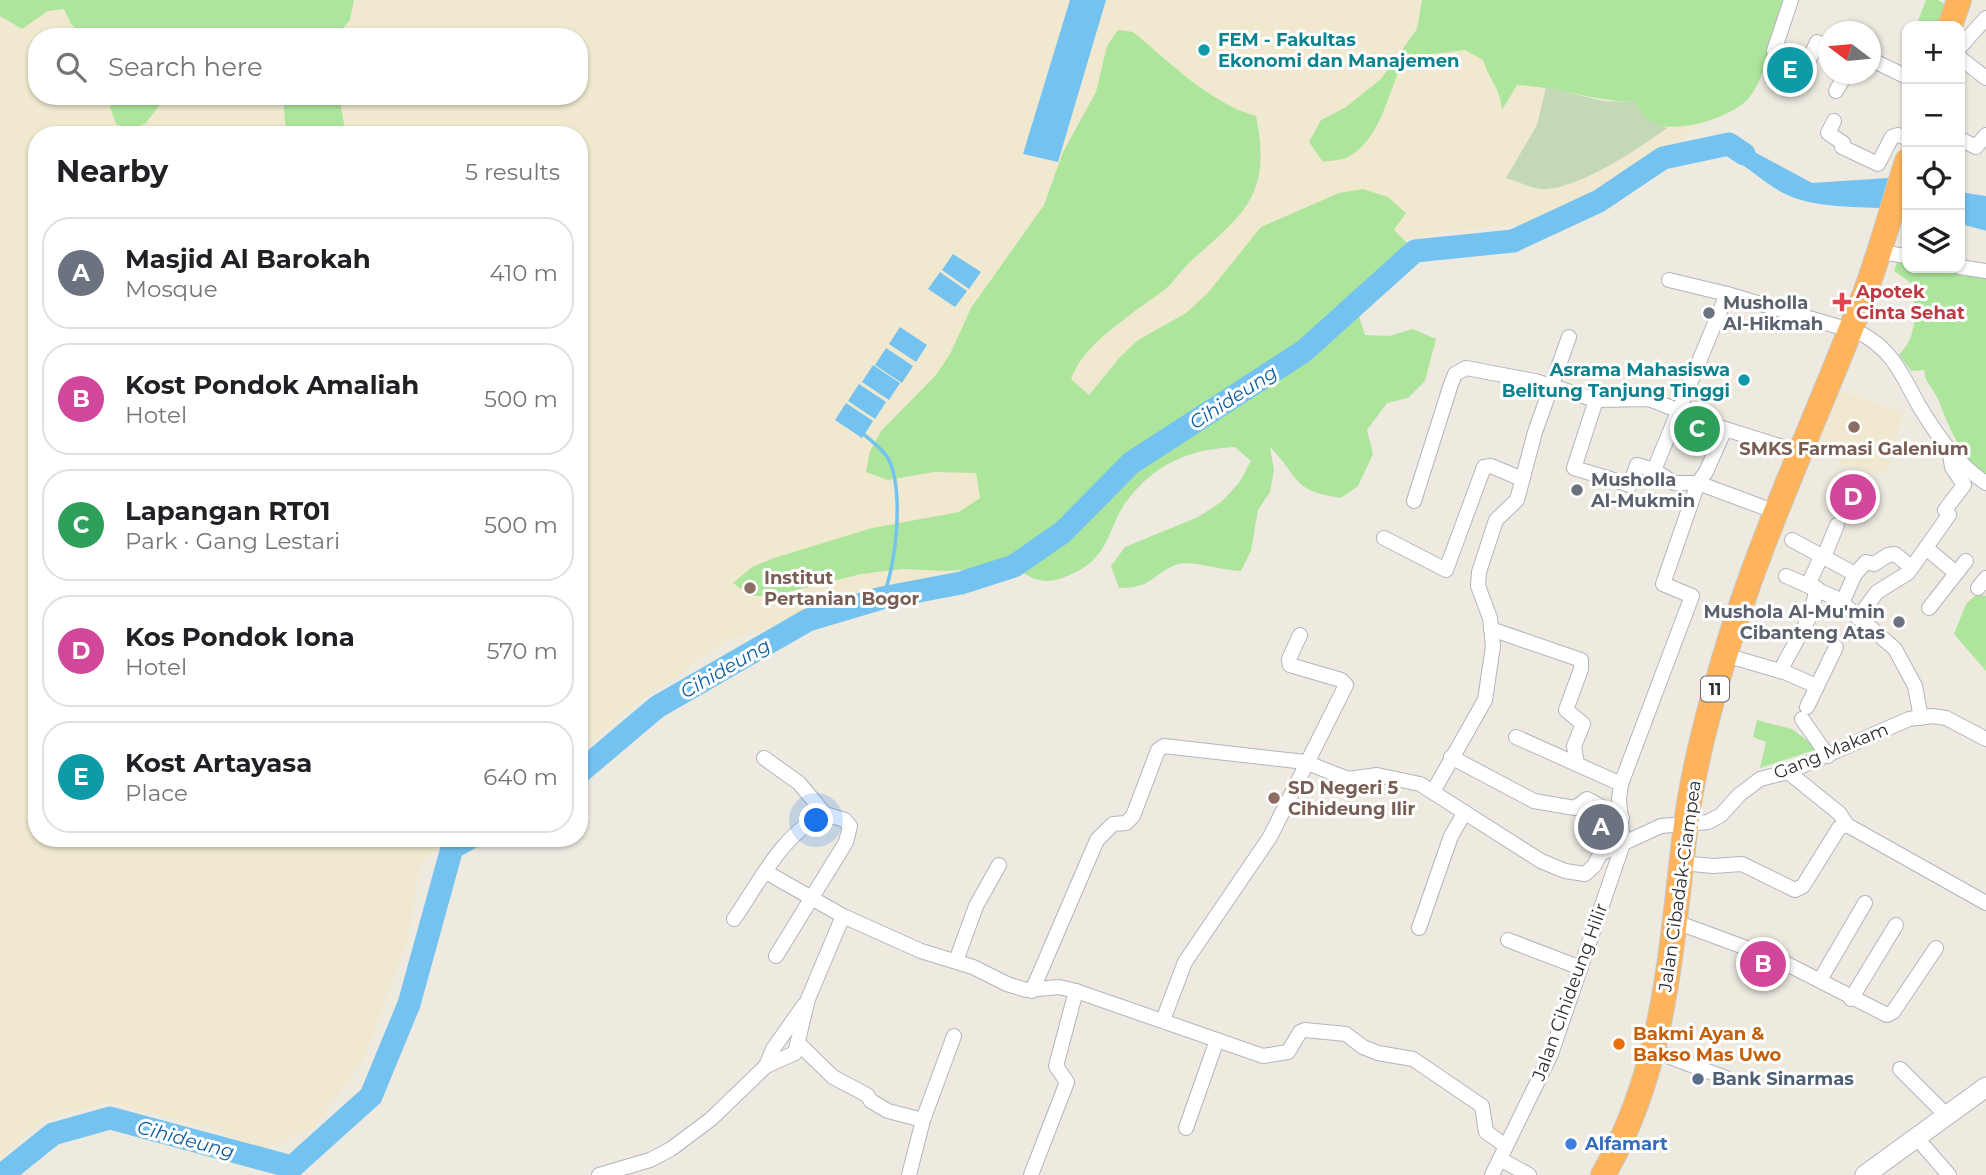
<!DOCTYPE html>
<html lang="en">
<head>
<meta charset="utf-8">
<style>
  :root { --surface:#fff; --page:#f6f6f6; --text:#202124; --muted:#757577; --line:#e0e0e0; --accent:#ea580c }
  body { margin:0; font-family:Montserrat,sans-serif; background:var(--page); color:var(--text) }
  .controls { position:absolute; right:21px; top:21px; display:grid; overflow:hidden; border-radius:14px; box-shadow:0 2px 5px #0004 }
  .controls button { width:63px; height:63px; display:grid; place-items:center; padding:0; border:0; border-bottom:2px solid var(--line); background:var(--surface); color:var(--text); font:35px sans-serif }
  .compass { position:absolute; left:1818px; top:21px; width:63px; height:63px; border-radius:50%; background:var(--surface); box-shadow:0 2px 5px #0004; rotate:286deg }
  .you { position:absolute; left:817px; top:821px; width:24px; height:24px; margin:-18px; border:5px solid #fff; border-radius:50%; background:#1a73e8; box-shadow:0 0 0 10px #1a73e833 }
  .badge { display:grid; place-items:center; width:46px; height:46px; border-radius:50%; background:var(--accent); color:#fff; font-size:23px; font-weight:700 }
  .pin { position:absolute; translate:-50% -50%; border:4px solid #fff; box-shadow:0 2px 7px #0006 }
  .list { margin:0; padding:0; list-style:none }
  h2 { display:flex; justify-content:space-between; align-items:center; height:91px; margin:0; padding:0 28px; font-size:30px }
  h2 small { font-size:23px; font-weight:400; color:var(--muted) }
  .list li { display:grid; grid-template-columns:46px 1fr auto; gap:21px; align-items:center; box-sizing:border-box; height:112px; margin:0 14px 14px; padding:0 14px; border:2px solid var(--line); border-radius:28px }
  .list b { display:block; font-size:26px; white-space:nowrap }
  .list p { margin:0; font-size:23px; white-space:nowrap; color:var(--muted) }
  .list em { font-size:23px; font-style:normal; color:var(--muted) }
  .icon { flex:none; width:38px; height:38px; fill:none; stroke:currentColor; stroke-width:2; stroke-linecap:round; stroke-linejoin:round }
  .map { position:relative; flex:none; width:1986px; height:1175px; overflow:hidden }
  .search { position:absolute; background:var(--surface); box-shadow:0 2px 5px #0004; left:28px; top:28px; width:560px; height:77px; display:flex; align-items:center; gap:18px; box-sizing:border-box; padding:0 24px; border-radius:28px; color:var(--muted); font-size:26px }
  .panel { position:absolute; background:var(--surface); box-shadow:0 2px 5px #0004; left:28px; top:126px; width:560px; height:721px; border-radius:28px }
  .map>svg:first-child { display:block }
</style>
</head>
<body>
<div class="map">
<svg width="1986" height="1175" viewBox="0 0 1986 1175">
  <rect width="100%" height="100%" fill="#eeeae0"/>
  <g fill="#f0e9d0" fill-rule="evenodd">
    <path d="M0,0H1773L1722,107L1614,193L1523,225L1450,231L1392,244L1083,505L973,576L868,599L727,640L637,704L579,754V135H37V838H448L420,864L408,939L364,1059L314,1128L265,1150L217,1130L106,1102L43,1121L0,1160ZM37,37H579V96H37Z"/>
    <path d="M1840,391L1903,413L1886,474L1839,463L1841,451L1817,443Z"/>
  </g>
  <g fill="#aee59d">
    <path d="M0,0H354L350,20L335,37L83,36L71,24L64,9L48,11L22,29L0,16Z"/>
    <path d="M1422,0H1784C1776,27 1766,80 1747,100C1729,119 1668,137 1647,120C1642,116 1638,107 1634,102C1594,101 1557,87 1517,85L1502,110C1500,87 1490,82 1483,60L1465,50L1405,58C1388,89 1382,141 1346,158C1339,161 1330,160 1323,162L1309,142L1321,120L1346,107L1381,79L1417,29Z"/>
    <path d="M1926,0H1938L1948,6L1940,26H1916Z"/>
    <path d="M1118,30L1133,32C1170,62 1209,103 1256,116C1272,195 1245,213 1191,261C1183,268 1177,277 1170,285C1159,295 1144,304 1131,314C1107,333 1082,350 1071,379L1089,395L1120,357L1138,340L1186,313L1207,294L1261,227L1339,193L1363,189L1388,197L1406,213L1394,230L1415,251L1382,274L1358,313L1365,335L1389,336L1413,329L1436,339L1425,381L1408,398L1387,403L1367,430L1373,454L1358,486L1341,498C1292,491 1300,478 1270,447L1274,470L1270,492L1258,510L1251,551L1241,571C1222,571 1189,559 1175,565C1149,577 1152,588 1119,588L1111,566L1125,547L1198,517L1221,502L1239,483L1251,461L1235,447C1194,449 1163,460 1135,491C1103,525 1117,556 1067,576C1044,586 1033,580 1014,566L947,571L903,569L861,574L772,596H751L733,583L752,567L774,558L872,528L959,512L980,498L976,473L934,472L888,480L866,472L870,451L882,430L936,375L950,354L971,308L1044,205L1063,152L1096,92L1107,46Z"/>
    <path d="M123,96H166L146,123L131,130L116,124L110,107Z"/>
    <path d="M283,96H339L346,135H286Z"/>
    <path d="M1898,259L1907,261V268H1939L1986,276V477C1961,458 1949,427 1938,399C1933,388 1925,383 1924,370L1911,371L1899,355C1919,334 1915,312 1912,284L1894,271Z"/>
    <path d="M1683,415L1718,429L1711,445L1676,430Z"/>
    <path d="M1832,495L1862,504L1858,514L1829,505Z"/>
    <path d="M1977,594L1986,596V671L1954,634L1966,604Z"/>
    <path d="M1757,720L1792,729L1818,749L1760,768L1766,742L1753,737Z"/>
  </g>
  <path fill="#c4d8b7" d="M1546,87L1603,101L1634,102L1647,120L1667,128C1640,148 1577,190 1543,189C1532,189 1517,181 1506,178L1537,125Z"/>
  <g fill="#73c2f0">
    <path d="M1070,0H1106L1058,162L1023,154Z"/>
    <path d="M1717,139H1730L1812,183L1888,178L1907,182V209C1875,207 1828,209 1798,199C1768,190 1748,163 1718,152Z"/>
    <path d="M1960,192L1986,196V212H1960Z"/>
    <path d="M953,254L981,272L969,289L942,270Z"/>
    <path d="M940,272L967,291L955,307L928,289Z"/>
    <path d="M900,327L927,345L916,362L889,344Z"/>
    <path d="M886,348L913,366L902,383L875,365Z"/>
    <path d="M873,365L900,383L889,400L862,382Z"/>
    <path d="M859,384L886,402L875,419L848,401Z"/>
    <path d="M846,403L873,421L862,438L835,420Z"/>
  </g>
  <g fill="none" stroke-linecap="round" stroke-linejoin="round">
    <path stroke="#73c2f0" stroke-width="3.5" d="M861,432C869,439 883,449 888,458C904,489 897,567 882,598"/>
    <g stroke="#73c2f0" stroke-width="23">
      <path d="M1960,212L1986,219"/>
      <path d="M579,773L657,707L808,620L882,598L961,583L1014,566L1063,532L1131,463L1304,351L1415,251L1513,241L1599,201L1663,158L1729,144L1744,154"/>
      <path d="M2,1175L53,1134L110,1118L292,1167L371,1096L409,1004L452,848L470,838"/>
    </g>
    <g stroke="#b3b4c0" stroke-width="16">
      <g id="street">
        <path d="M1791,0L1774,51L1808,62L1817,42L1828,47"/>
        <path d="M1960,47L1986,18"/>
        <path d="M1960,58L1986,78"/>
        <path d="M1870,59L1907,77"/>
        <path d="M1836,91L1846,74"/>
        <path d="M1834,121L1828,133L1843,143L1842,147L1878,164L1892,137L1898,135L1907,138"/>
        <path d="M1960,139L1976,147L1986,135"/>
        <path d="M1878,252L1907,256"/>
        <path d="M1960,267L1986,271"/>
        <path d="M1669,280L1727,294"/>
        <path d="M1596,400L1574,468L1630,485L1637,465L1654,470"/>
        <path d="M1414,501L1451,384L1455,374L1466,368L1535,381L1596,400L1649,399L1725,429"/>
        <path d="M1776,512L1698,483H1674L1654,470L1727,294L1860,333C1892,349 1902,375 1918,404C1935,433 1957,465 1986,483"/>
        <path d="M1384,538L1446,570L1484,467L1491,466L1522,479"/>
        <path d="M1792,540L1855,574"/>
        <path d="M1926,548L1956,573"/>
        <path d="M1823,559L1837,525"/>
        <path d="M1786,576L1838,599L1895,649L1915,686L1921,718"/>
        <path d="M1808,585L1821,557"/>
        <path d="M1978,588L1986,578"/>
        <path d="M1842,603L1855,574L1866,562L1874,564L1888,555L1895,554L1911,567"/>
        <path d="M1929,608L1966,561"/>
        <path d="M1858,618L1877,592L1908,573L1949,515L1945,510L1964,485L1952,467L1950,454"/>
        <path d="M1491,629L1581,660V669L1566,710L1583,724L1574,746L1577,764"/>
        <path d="M1725,655L1787,673L1816,686"/>
        <path d="M1780,671L1810,616L1817,588"/>
        <path d="M1807,707L1836,647"/>
        <path d="M1802,719L1828,756"/>
        <path d="M1516,737L1621,784"/>
        <path d="M1451,757L1534,801L1575,808L1587,799L1622,818"/>
        <path d="M764,758L799,783L825,814L845,820L850,826L846,842L776,956"/>
        <path d="M1788,772L1839,813L1847,825L1986,903"/>
        <path d="M1434,790L1485,700L1493,646L1490,618L1478,586L1479,572L1496,520L1517,500L1535,432L1569,337"/>
        <path d="M1682,863L1713,866L1742,864L1795,890L1803,886L1839,828L1847,825"/>
        <path d="M766,872L843,916L921,951L973,967L1007,984L1026,990L1059,987L1076,991L1263,1056L1288,1052L1300,1032L1305,1030L1346,1034L1363,1047L1378,1053L1413,1059L1482,1106L1486,1132L1506,1146"/>
        <path d="M734,919C759,883 783,832 825,814"/>
        <path d="M1676,922L1779,960L1887,1015L1893,1012L1936,948"/>
        <path d="M1419,928L1451,836L1465,812"/>
        <path d="M1508,940L1581,968"/>
        <path d="M956,961L976,906L999,865"/>
        <path d="M1820,980L1865,903"/>
        <path d="M1032,991L1097,840L1113,824L1126,823L1133,816L1158,750L1164,746L1305,762L1348,779L1377,775L1420,784L1541,861L1565,871L1585,874L1594,866L1600,854L1661,826L1708,822L1721,815L1739,795L1760,779L1788,772L1909,719L1932,716L1946,718L1986,739"/>
        <path d="M1851,999L1896,925"/>
        <path d="M1163,1020L1185,962L1270,837L1346,685L1341,680L1290,665L1289,659L1300,635"/>
        <path d="M799,1044L833,1077L867,1095L871,1101L888,1111L923,1120"/>
        <path d="M1654,1051L1726,1078"/>
        <path d="M766,1066L773,1049L804,1005"/>
        <path d="M1900,1069L1946,1115"/>
        <path d="M1186,1128L1217,1040"/>
        <path d="M1916,1137L1949,1175"/>
        <path d="M1500,1159L1529,1175"/>
        <path d="M599,1175L650,1160L671,1149L711,1119L766,1066L795,1053L808,999L843,916"/>
        <path d="M909,1175L923,1120L954,1036"/>
        <path d="M1031,1175L1067,1082L1056,1066L1076,991"/>
        <path d="M1492,1175L1551,1054L1623,844L1619,799L1621,784L1692,596L1663,584L1698,483L1706,472L1725,429L1799,452"/>
      </g>
    </g>
    <g stroke="#b3b4c0" stroke-width="21">
      <path id="secondary" d="M1865,1175L1986,1087"/>
    </g>
    <g stroke="#c8c8c8" stroke-width="26">
      <g id="highway">
        <path d="M1950,26L1959,0"/>
        <path d="M1603,1175C1666,1068 1671,945 1686,824C1692,777 1704,729 1717,683C1754,549 1815,423 1865,293C1881,250 1893,205 1907,161"/>
      </g>
    </g>
    <use href="#street" stroke="#fff" stroke-width="14"/>
    <use href="#secondary" stroke="#fff" stroke-width="19"/>
    <use href="#highway" stroke="#ffb35a" stroke-width="24"/>
  </g>
  <g fill="#0f9aa8" stroke="#fff" stroke-width="2.5">
    <circle cx="1204" cy="50" r="7"/>
    <circle cx="1744" cy="380" r="7"/>
  </g>
  <path fill="#e0444e" stroke="#fff" stroke-width="2.5" d="M1838.5 291.5h7v7h7v7h-7v7h-7v-7h-7v-7h7z"/>
  <g fill="#6b7280" stroke="#fff" stroke-width="2.5">
    <circle cx="1709" cy="313" r="7"/>
    <circle cx="1577" cy="490" r="7"/>
    <circle cx="1899" cy="622" r="7"/>
  </g>
  <g fill="#8d6e63" stroke="#fff" stroke-width="2.5">
    <circle cx="1854" cy="427" r="7"/>
    <circle cx="750" cy="588" r="7"/>
    <circle cx="1274" cy="798" r="7"/>
  </g>
  <circle fill="#e8710a" stroke="#fff" stroke-width="2.5" cx="1619" cy="1044" r="7"/>
  <circle fill="#5c6f8a" stroke="#fff" stroke-width="2.5" cx="1698" cy="1079" r="7"/>
  <circle fill="#3f7fe0" stroke="#fff" stroke-width="2.5" cx="1571" cy="1144" r="7"/>
  <g text-anchor="middle" stroke-width="6" stroke-linejoin="round" paint-order="stroke">
    <rect fill="#fff" stroke="#6c6c6c" stroke-width="2" x="1701" y="676.5" width="28" height="25" rx="5"/>
    <g font-size="16" font-weight="bold" fill="#2d2d2d">
      <text x="1715" y="695">11</text>
    </g>
    <g font-size="18" font-weight="bold" fill="#0d838f" stroke="#fff" text-anchor="start">
      <text x="1218" y="46">FEM - Fakultas<tspan x="1218" dy="21">Ekonomi dan Manajemen</tspan></text>
      <text x="1730" y="376" text-anchor="end">Asrama Mahasiswa<tspan x="1730" dy="21">Belitung Tanjung Tinggi</tspan></text>
    </g>
    <g font-size="18" font-weight="bold" fill="#be3a42" stroke="#fff" text-anchor="start">
      <text x="1856" y="298">Apotek<tspan x="1856" dy="21">Cinta Sehat</tspan></text>
    </g>
    <g font-size="18" font-weight="bold" fill="#5b616d" stroke="#fff" text-anchor="start">
      <text x="1723" y="309">Musholla<tspan x="1723" dy="21">Al-Hikmah</tspan></text>
      <text x="1591" y="486">Musholla<tspan x="1591" dy="21">Al-Mukmin</tspan></text>
      <text x="1885" y="618" text-anchor="end">Mushola Al-Mu'min<tspan x="1885" dy="21">Cibanteng Atas</tspan></text>
    </g>
    <g font-size="18" font-weight="bold" fill="#785e54" stroke="#fff" text-anchor="start">
      <text x="1854" y="455" text-anchor="middle">SMKS Farmasi Galenium</text>
      <text x="764" y="584">Institut<tspan x="764" dy="21">Pertanian Bogor</tspan></text>
      <text x="1288" y="794">SD Negeri 5<tspan x="1288" dy="21">Cihideung Ilir</tspan></text>
    </g>
    <g font-size="18" fill="#2d2d2d" stroke="#fff">
      <text transform="translate(1831 751) rotate(-22)" y="6">Gang Makam</text>
      <text transform="translate(1680 886) rotate(-82)" y="6">Jalan Cibadak-Ciampea</text>
      <text transform="translate(1570 992) rotate(-70)" y="6">Jalan Cihideung Hilir</text>
    </g>
    <g font-size="18" font-weight="bold" fill="#c56008" stroke="#fff" text-anchor="start">
      <text x="1633" y="1040">Bakmi Ayan &amp;<tspan x="1633" dy="21">Bakso Mas Uwo</tspan></text>
    </g>
    <g font-size="18" font-weight="bold" fill="#4e5e75" stroke="#fff" text-anchor="start">
      <text x="1712" y="1085">Bank Sinarmas</text>
    </g>
    <g font-size="18" font-weight="bold" fill="#366cbe" stroke="#fff" text-anchor="start">
      <text x="1585" y="1150">Alfamart</text>
    </g>
    <g font-size="19" font-style="italic" fill="#0d5fa1" stroke="#fff">
      <text transform="translate(1233 397) rotate(-33)" y="7">Cihideung</text>
      <text transform="translate(725 668) rotate(-30)" y="7">Cihideung</text>
      <text transform="translate(186 1139) rotate(15)" y="7">Cihideung</text>
    </g>
  </g>
</svg>
<div class="controls">
<button>+</button>
<button>−</button>
<button><svg class="icon" aria-label="locate" viewBox="0 0 24 24"><circle cx="12" cy="12" r="6"/><path d="M12 2v4M12 18v4M2 12h4M18 12h4"/></svg></button>
<button><svg class="icon" aria-label="layers" viewBox="0 0 24 24"><path d="M12 4l9 5-9 5-9-5zM3 14l9 5 9-5"/></svg></button>
</div>
<svg class="compass" viewBox="-18 -18 36 36"><path d="M0-13l5 13h-10z" fill="#e53935"/><path d="M0 13l5-13h-10z" fill="#757577"/></svg>
<div class="you"></div>
<div class="pin badge" style="left:1601px;top:827px;background:#6b7280">A</div>
<div class="pin badge" style="left:1763px;top:964px;background:#d1479c">B</div>
<div class="pin badge" style="left:1697px;top:429px;background:#2e9e5b">C</div>
<div class="pin badge" style="left:1853px;top:497px;background:#d1479c">D</div>
<div class="pin badge" style="left:1790px;top:70px;background:#0f9aa8">E</div>
<div class="search"><svg class="icon" aria-label="search" viewBox="0 0 24 24"><circle cx="10" cy="10" r="6"/><path d="M15 15l6 6"/></svg>Search here</div>
<section class="panel">
<h2>Nearby<small>5 results</small></h2>
<ul class="list">
<li><span class="badge" style="background:#6b7280">A</span><div><b>Masjid Al Barokah</b><p>Mosque</p></div><em>410 m</em></li>
<li><span class="badge" style="background:#d1479c">B</span><div><b>Kost Pondok Amaliah</b><p>Hotel</p></div><em>500 m</em></li>
<li><span class="badge" style="background:#2e9e5b">C</span><div><b>Lapangan RT01</b><p>Park · Gang Lestari</p></div><em>500 m</em></li>
<li><span class="badge" style="background:#d1479c">D</span><div><b>Kos Pondok Iona</b><p>Hotel</p></div><em>570 m</em></li>
<li><span class="badge" style="background:#0f9aa8">E</span><div><b>Kost Artayasa</b><p>Place</p></div><em>640 m</em></li>
</ul>
</section>
</div>
</body>
</html>
